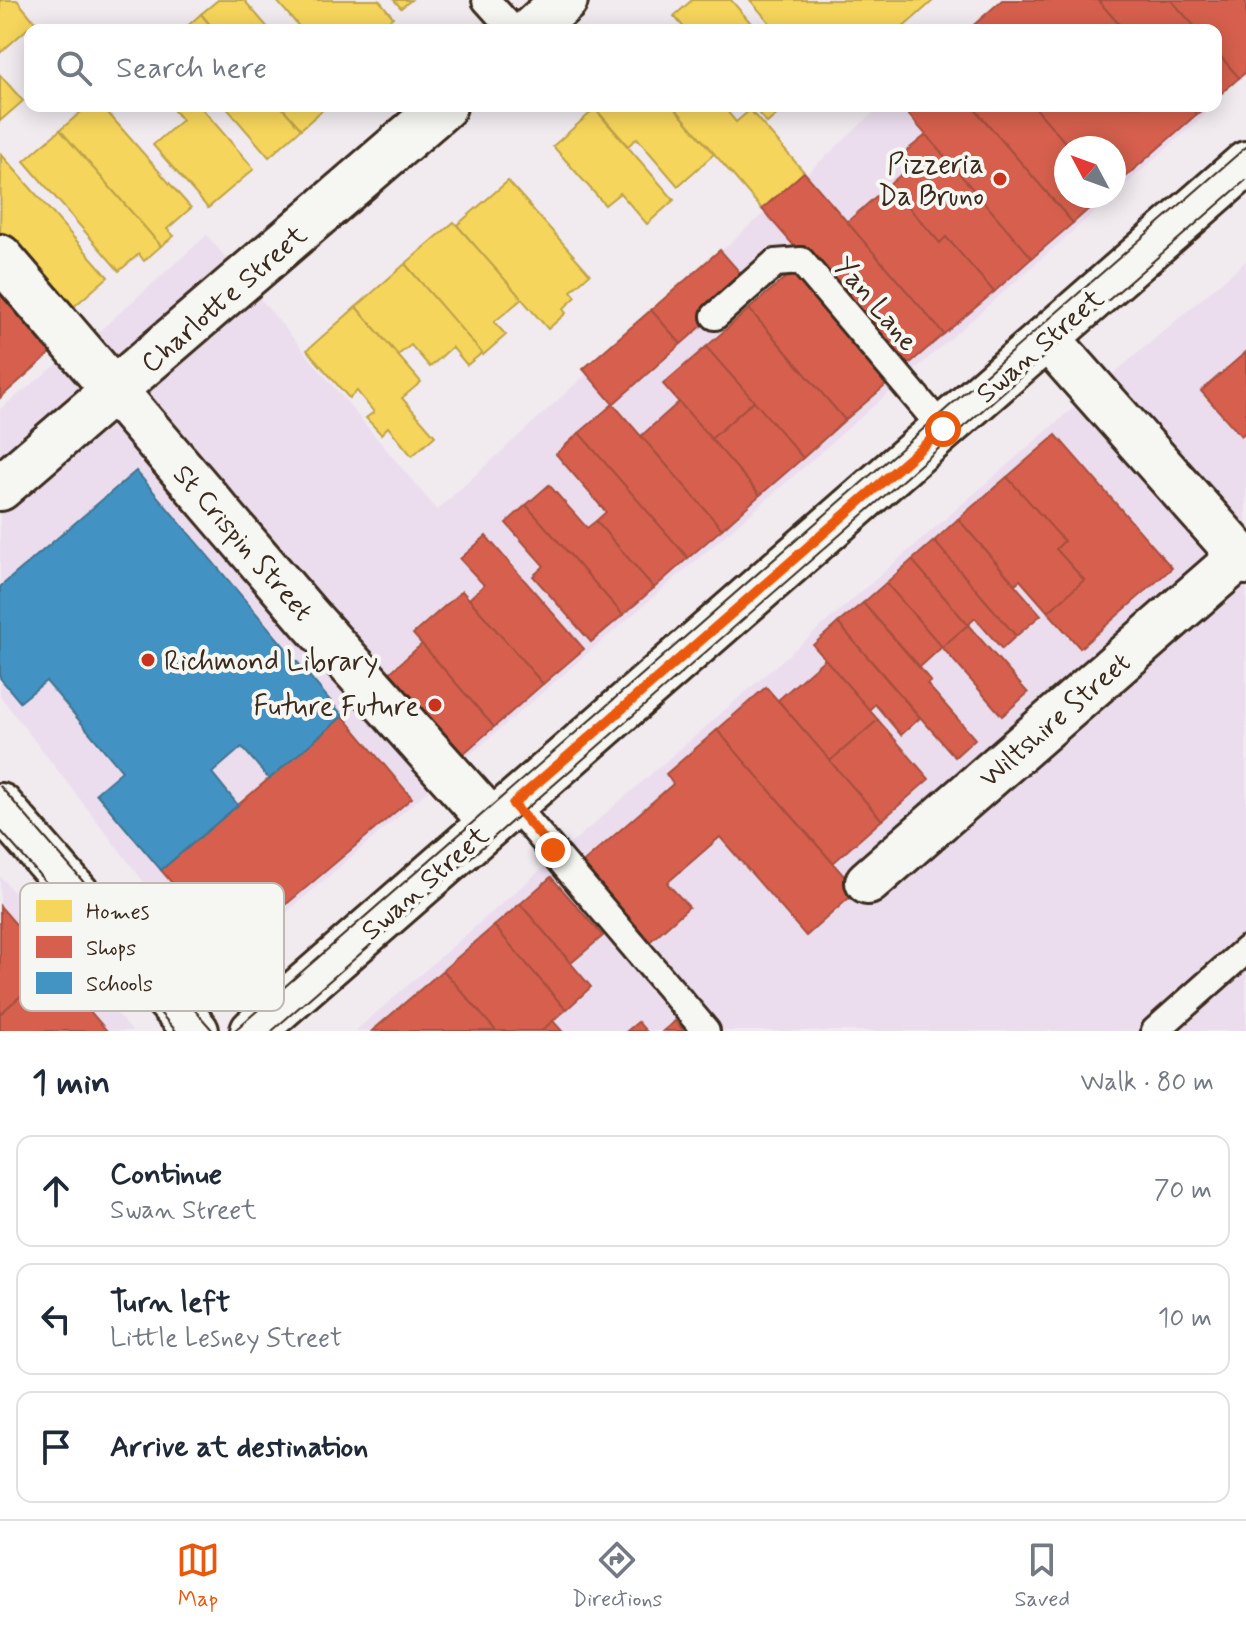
<!DOCTYPE html>
<html lang="en">
<head>
<meta charset="utf-8">
<style>
  :root { --surface:#fff; --page:#f6f6f7; --text:#1f2937; --muted:#747a83; --line:#e0e1e3; --accent:#ea580c }
  body { margin:0; font-family:Mynerve,sans-serif; background:var(--page); color:var(--text) }
  .compass { position:absolute; left:1054px; top:136px; width:72px; height:72px; border-radius:50%; background:var(--surface); box-shadow:0 4px 20px #0003; rotate:311deg }
  .stop { position:absolute; width:24px; height:24px; margin:-18px; border:6px solid #ea580c; border-radius:50%; background:#fff }
  .stop.end { background:#ea580c; border-color:#fff; box-shadow:0 2px 8px #0008 }
  .list { margin:0; padding:0; list-style:none }
  h2 { display:flex; justify-content:space-between; align-items:center; height:104px; margin:0; padding:0 32px; font-size:34px }
  h2 small { font-size:26px; font-weight:400; color:var(--muted) }
  .list li { display:grid; grid-template-columns:52px 1fr auto; gap:24px; align-items:center; box-sizing:border-box; height:112px; margin:0 16px 16px; padding:0 16px; border:2px solid var(--line); border-radius:16px }
  .list b { display:block; font-size:30px; white-space:nowrap }
  .list p { margin:0; font-size:26px; white-space:nowrap; color:var(--muted) }
  .list em { font-size:26px; font-style:normal; color:var(--muted) }
  .icon { flex:none; width:44px; height:44px; fill:none; stroke:currentColor; stroke-width:2; stroke-linecap:round; stroke-linejoin:round }
  .map { position:relative; flex:none; width:1246px; height:1031px; overflow:hidden }
  .search { position:absolute; background:var(--surface); box-shadow:0 4px 20px #0003; left:24px; right:24px; top:24px; height:88px; display:flex; align-items:center; gap:20px; box-sizing:border-box; padding:0 28px; border-radius:16px; color:var(--muted); font-size:30px }
  .sheet { height:488px; background:var(--surface) }
  nav { display:flex; justify-content:space-around; align-items:center; box-sizing:border-box; height:112px; border-top:2px solid var(--line); background:var(--surface); font-size:22px; color:var(--muted) }
  nav a { display:grid; justify-items:center; gap:4px }
  nav .on { color:var(--accent) }
  .map>svg:first-child { display:block }
</style>
</head>
<body>
<div class="map">
<svg width="1246" height="1031" viewBox="0 0 1246 1031">
  <rect width="100%" height="100%" fill="#f1ebf0"/>
  <filter id="ink" filterUnits="userSpaceOnUse"><feTurbulence type="fractalNoise" baseFrequency=".0125" numOctaves="2"/><feDisplacementMap in="SourceGraphic" scale="16" xChannelSelector="R" yChannelSelector="G"/><feConvolveMatrix kernelMatrix="1 2 1 2 8 2 1 2 1" color-interpolation-filters="sRGB"/></filter>
  <g filter="url(#ink)">
    <g fill="#ebddee">
      <path d="M881,106H1215L1114,195V148H1066V196H1113L764,502L215,974L0,696V409L97,333L207,235L437,510Z"/>
      <path d="M1246,261V1031H355L1059,420Z"/>
      <path d="M0,876L132,1031H0Z"/>
    </g>
    <g fill="#f6d55c" stroke="#bea249" stroke-width="2">
      <path d="M0,0H17L35,22L0,53Z"/>
      <path d="M218,0H244L270,30H214L201,14Z"/>
      <path d="M276,0H379L393,17L378,30H302Z"/>
      <path d="M394,0H411L401,8Z"/>
      <path d="M692,0H731L757,30H686L674,16Z"/>
      <path d="M750,0H934L900,30H776Z"/>
      <path d="M201,14L214,30H183Z"/>
      <path d="M0,75L23,101L0,121Z"/>
      <path d="M88,106H102L191,208L167,229L174,236L161,246L60,130Z"/>
      <path d="M170,106H200L254,169L208,208L153,145L182,120Z"/>
      <path d="M225,106H281L301,129L269,157Z"/>
      <path d="M281,106H327L301,129Z"/>
      <path d="M593,106H673L714,154L678,186L637,138L628,146Z"/>
      <path d="M673,106H730L726,110L736,122L750,110L804,172L762,209Z"/>
      <path d="M752,106H787L767,123Z"/>
      <path d="M595,109L674,200L647,224L620,193L605,205L553,146Z"/>
      <path d="M60,130L161,246L144,261L139,254L119,271L24,161Z"/>
      <path d="M1,154L108,277L69,311L0,247Z"/>
      <path d="M508,181L590,274L571,291L576,297L563,309L566,313L548,329L457,225Z"/>
      <path d="M454,222L522,299L494,322L506,335L483,355L405,264Z"/>
      <path d="M405,264L482,353L467,365L452,347L430,367L411,345L398,355L356,307Z"/>
      <path d="M356,307L421,382L402,398L435,436L412,456L388,427L381,434L366,418L374,412L357,391L349,398L307,350Z"/>
    </g>
    <g fill="#d6604d" stroke="#a8503f" stroke-width="2">
      <path d="M1002,0H1098L1124,30H968Z"/>
      <path d="M1098,0H1171L1198,30H1124Z"/>
      <path d="M1171,0H1246V72L1239,78L1216,51V30H1198Z"/>
      <path d="M1216,51L1239,78L1216,98Z"/>
      <path d="M901,106H972L1073,223L1032,258Z"/>
      <path d="M980,106H1034L1070,148H1066V196H1103L1073,223L976,110Z"/>
      <path d="M1034,106H1190L1197,114L1114,187V148H1070Z"/>
      <path d="M1190,106H1207L1197,114Z"/>
      <path d="M926,135L1032,258L994,292L946,237L940,243L889,185L913,164L904,153Z"/>
      <path d="M804,172L944,334L902,370L762,209Z"/>
      <path d="M889,185L940,243L946,237L994,292L944,334L847,222Z"/>
      <path d="M720,250L750,284L681,344L651,310Z"/>
      <path d="M794,270L891,381L845,420L749,309Z"/>
      <path d="M0,291L52,352L0,398Z"/>
      <path d="M749,309L845,420L803,458L706,347Z"/>
      <path d="M651,310L681,344L613,404L583,369Z"/>
      <path d="M706,347L754,401L711,439L663,384Z"/>
      <path d="M1246,352V432L1241,436L1201,391Z"/>
      <path d="M754,401L803,458L760,495L711,439Z"/>
      <path d="M679,402L760,495L722,529L641,436Z"/>
      <path d="M613,404L722,529L688,558L579,433Z"/>
      <path d="M579,433L688,558L654,588L596,521L606,512L556,454Z"/>
      <path d="M1056,435L1172,568L1080,648L1048,612L1084,580L1056,549L1064,541L1007,477Z"/>
      <path d="M1007,477L1064,541L1056,549L1084,580L1048,612L1020,580L1015,584L958,519Z"/>
      <path d="M549,485L587,528L596,521L654,588L623,615L526,505Z"/>
      <path d="M526,505L623,615L591,642L533,576L544,566L506,523Z"/>
      <path d="M958,519L1041,615L1016,636L934,541Z"/>
      <path d="M486,536L584,649L543,684L469,599L484,585L460,559Z"/>
      <path d="M934,541L1016,636L1002,649L975,618L968,625L912,560Z"/>
      <path d="M912,560L968,625L942,647L886,583Z"/>
      <path d="M886,583L942,647L920,667L863,603Z"/>
      <path d="M462,591L543,684L494,727L413,634Z"/>
      <path d="M863,603L931,681L927,684L975,739L955,757L838,623Z"/>
      <path d="M838,623L920,718L901,735L875,704L869,710L813,645Z"/>
      <path d="M968,625L1028,693L1002,716L942,647Z"/>
      <path d="M422,644L494,727L448,767L377,684Z"/>
      <path d="M825,659L878,720L830,761L778,700Z"/>
      <path d="M766,687L882,820L833,863L717,730Z"/>
      <path d="M343,716L412,798L230,952L161,870Z"/>
      <path d="M878,720L929,779L882,820L830,761Z"/>
      <path d="M717,730L857,891L806,936L720,837L667,883L689,907L646,945L578,867L673,784L666,774Z"/>
      <path d="M551,877L603,936L571,963L520,904Z"/>
      <path d="M520,904L591,987L566,1010L494,926Z"/>
      <path d="M0,906L39,951L31,958L46,975L0,1014Z"/>
      <path d="M494,926L566,1010L541,1031H496L443,970Z"/>
      <path d="M53,968L107,1031H0V1014Z"/>
      <path d="M443,970L496,1031H372Z"/>
      <path d="M553,1021L562,1031H541Z"/>
      <path d="M675,1021L684,1031H663Z"/>
      <path d="M638,1022L646,1031H627Z"/>
    </g>
    <path fill="#4393c3" stroke="#417492" stroke-width="2" d="M136,471L343,716L269,779L242,747L212,773L238,805L161,870L96,793L122,771L46,681L20,702L0,678V587Z"/>
    <g fill="none" stroke-linecap="round" stroke-linejoin="round">
      <g stroke="#3b2a1e" stroke-width="32">
        <g id="lane">
          <path d="M486,0L513,30"/>
          <path d="M715,316L775,263L801,261L943,429"/>
          <path d="M513,804L706,1031"/>
          <path d="M1155,1031L1246,950"/>
        </g>
      </g>
      <g stroke="#3b2a1e" stroke-width="50">
        <g id="street">
          <path d="M531,30L565,0"/>
          <path d="M0,257L309,618L492,822"/>
          <path d="M1047,338L1246,562"/>
          <path d="M0,488L444,106"/>
          <path d="M868,882L1241,556"/>
        </g>
      </g>
      <g stroke="#3b2a1e" stroke-width="50">
        <g id="secondary">
          <path d="M0,806L196,1031"/>
          <path d="M253,1031L1246,164"/>
        </g>
      </g>
      <use href="#lane" stroke="#f6f6f2" stroke-width="26"/>
      <use href="#street" stroke="#f6f6f2" stroke-width="44"/>
      <use href="#secondary" stroke="#f6f6f2" stroke-width="44"/>
      <g stroke="#3b2a1e" stroke-width="2">
        <path d="M0,786L213,1031"/>
        <path d="M0,830L176,1031"/>
        <path d="M234,1031L1246,147"/>
        <path d="M272,1031L1246,180"/>
      </g>
    </g>
  </g>
  <g fill="none" stroke-linecap="round" stroke-linejoin="round" filter="url(#ink)">
    <path stroke="#ea580c" stroke-width="10" d="M553,850L513,804L943,429"/>
  </g>
  <g fill="#c8321e" stroke="#f6f6f2" stroke-width="3">
    <circle cx="1000" cy="179" r="8"/>
    <circle cx="148" cy="660" r="8"/>
    <circle cx="435" cy="705" r="8"/>
  </g>
  <g text-anchor="middle" stroke-width="8" stroke-linejoin="round" paint-order="stroke">
    <g font-size="28" fill="#3b2a1e" stroke="#f6f6f2" text-anchor="end">
      <text x="984" y="173">Pizzeria<tspan x="984" dy="32">Da Bruno</tspan></text>
      <text x="164" y="670" text-anchor="start">Richmond Library</text>
      <text x="419" y="715">Future Future</text>
    </g>
    <g font-size="28" fill="#3b2a1e" stroke="#f6f6f2">
      <text transform="translate(223 298) rotate(-41)" y="10">Charlotte Street</text>
      <text transform="translate(877 303) rotate(50)" y="10">Yan Lane</text>
      <text transform="translate(1039 345) rotate(-41)" y="10">Swan Street</text>
      <text transform="translate(244 542) rotate(49)" y="10">St Crispin Street</text>
      <text transform="translate(1054 719) rotate(-41)" y="10">Wiltshire Street</text>
      <text transform="translate(424 882) rotate(-41)" y="10">Swan Street</text>
    </g>
  </g>
  <rect x="20" y="883" width="264" height="128" rx="12" fill="#f6f6f2" stroke="#beb9b2" stroke-width="2"/>
  <rect x="36" y="900" width="36" height="22" fill="#f6d55c"/>
  <rect x="36" y="936" width="36" height="22" fill="#d6604d"/>
  <rect x="36" y="972" width="36" height="22" fill="#4393c3"/>
  <g font-size="22" fill="#3b2a1e">
    <text x="86" y="919">Homes</text>
    <text x="86" y="955">Shops</text>
    <text x="86" y="991">Schools</text>
  </g>
</svg>
<svg class="compass" viewBox="-18 -18 36 36"><path d="M0-13l5 13h-10z" fill="#e53935"/><path d="M0 13l5-13h-10z" fill="#747a83"/></svg>
<div class="stop" style="left:943px;top:429px"></div>
<div class="stop end" style="left:553px;top:850px"></div>
<div class="search"><svg class="icon" aria-label="search" viewBox="0 0 24 24"><circle cx="10" cy="10" r="6"/><path d="M15 15l6 6"/></svg>Search here</div>
</div>
<section class="sheet">
<h2>1 min<small>Walk · 80 m</small></h2>
<ul class="list">
<li><svg class="icon" aria-label="ahead" viewBox="0 0 24 24"><path d="M12 20V5M6 11l6-6 6 6"/></svg><div><b>Continue</b><p>Swan Street</p></div><em>70 m</em></li>
<li><svg class="icon" aria-label="left" viewBox="0 0 24 24"><path d="M17 20v-9H6M10 6l-5 5 5 5"/></svg><div><b>Turn left</b><p>Little Lesney Street</p></div><em>10 m</em></li>
<li><svg class="icon" aria-label="arrive" viewBox="0 0 24 24"><path d="M6 21V4h12l-3 4 3 4H6"/></svg><div><b>Arrive at destination</b></div></li>
</ul>
</section>
<nav>
<a class="on"><svg class="icon" aria-label="map" viewBox="0 0 24 24"><path d="M3 6l6-2 6 2 6-2v14l-6 2-6-2-6 2zM9 4v14M15 6v14"/></svg>Map</a>
<a><svg class="icon" aria-label="directions" viewBox="0 0 24 24"><path d="M12 3l9 9-9 9-9-9zM9 14v-3h6M13 9l2 2-2 2"/></svg>Directions</a>
<a><svg class="icon" aria-label="saved" viewBox="0 0 24 24"><path d="M7 4h10v16l-5-4-5 4z"/></svg>Saved</a>
</nav>
</body>
</html>
